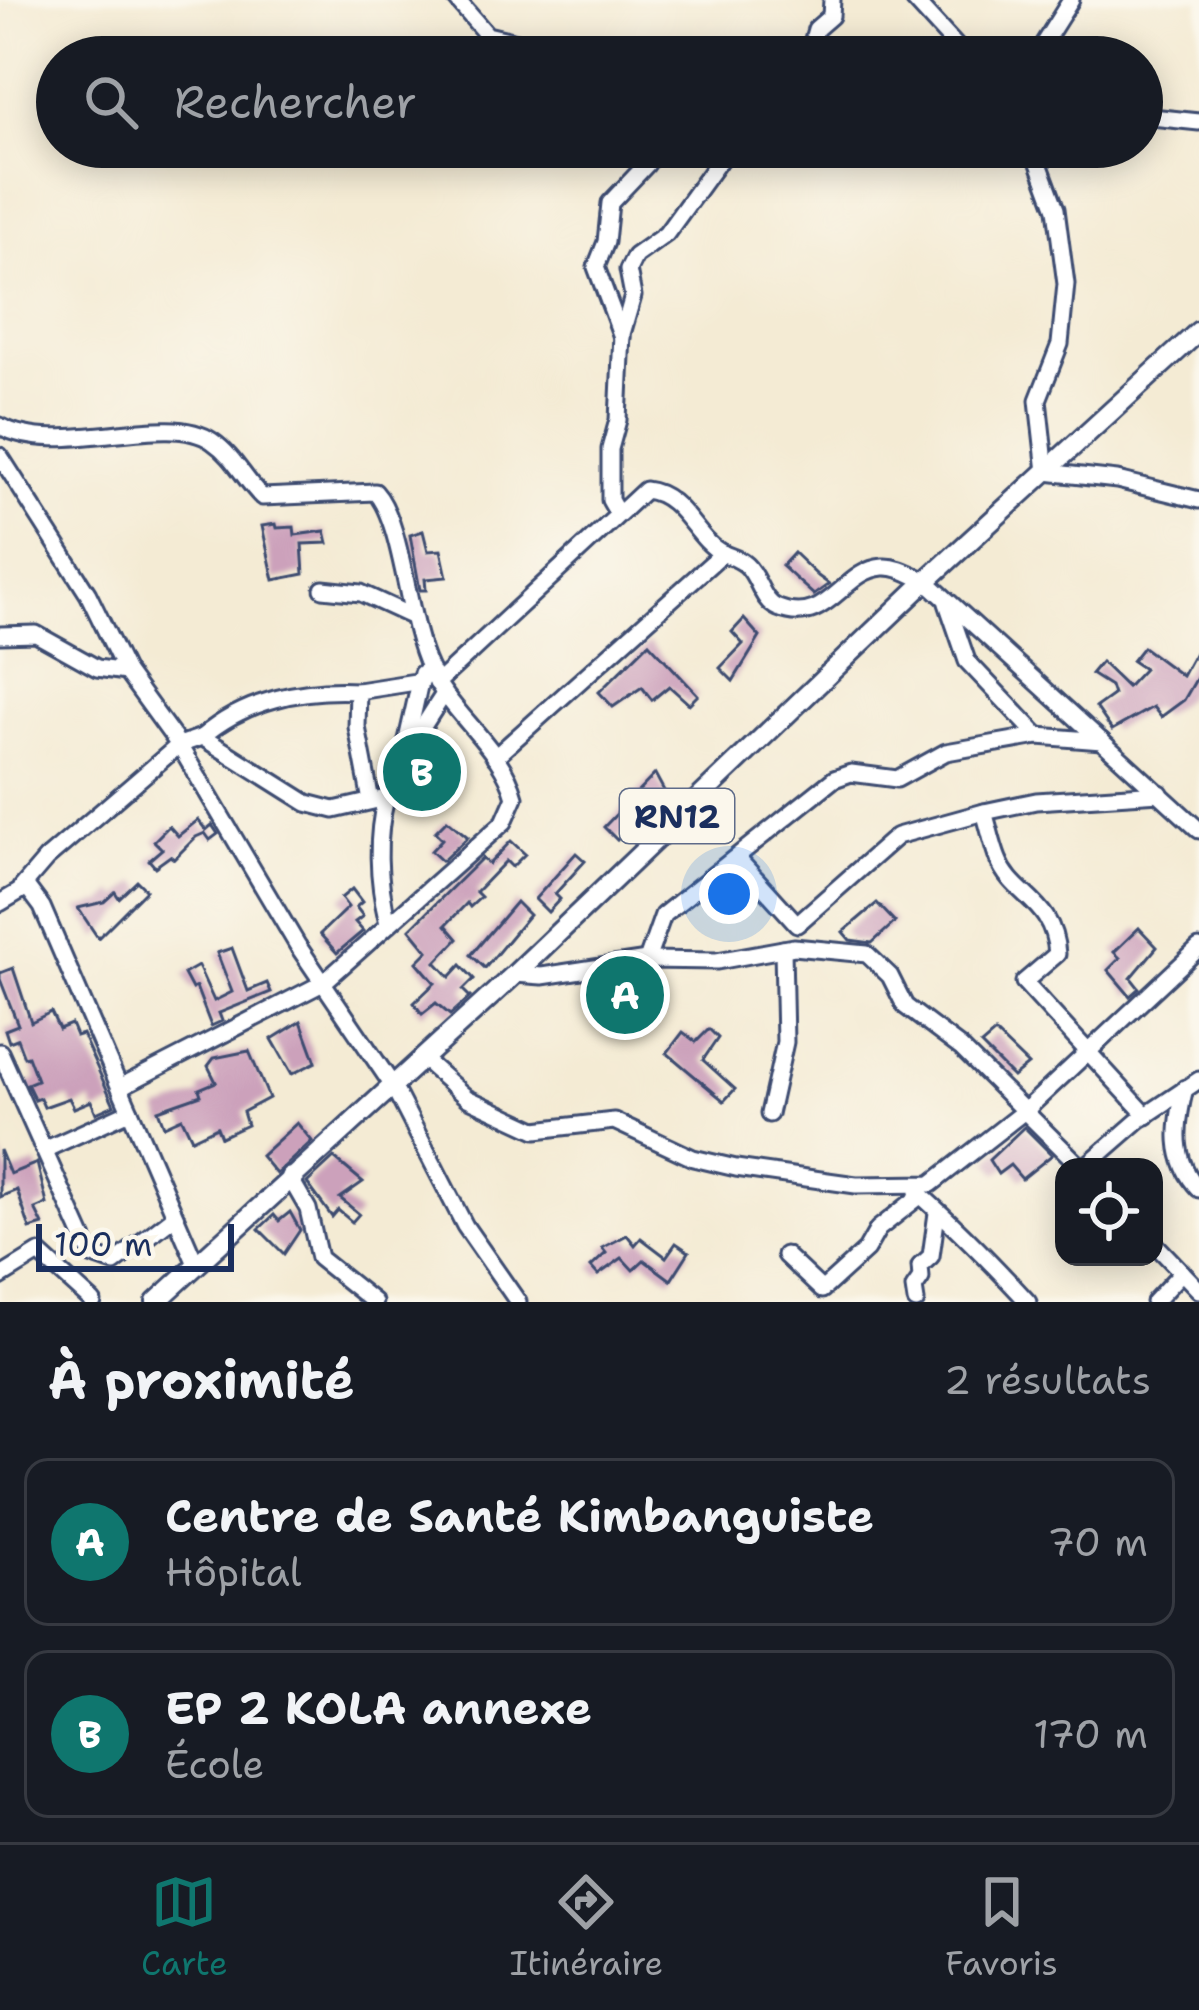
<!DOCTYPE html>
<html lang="fr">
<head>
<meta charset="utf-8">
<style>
  :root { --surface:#171b24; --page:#242831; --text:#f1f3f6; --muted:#9ea1a6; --line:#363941; --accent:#0f766e }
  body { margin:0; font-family:"Shantell Sans",sans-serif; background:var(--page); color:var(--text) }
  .controls { position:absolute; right:36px; bottom:36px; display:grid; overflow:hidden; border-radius:24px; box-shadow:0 6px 30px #0003 }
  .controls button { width:108px; height:108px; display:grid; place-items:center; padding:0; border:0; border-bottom:3px solid var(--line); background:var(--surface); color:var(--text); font:60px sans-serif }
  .scale { position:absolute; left:36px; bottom:30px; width:198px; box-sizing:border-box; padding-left:12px; border:6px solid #1b2f5e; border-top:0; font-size:33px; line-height:42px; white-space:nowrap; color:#1b2f5e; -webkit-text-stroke:9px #fbf7ec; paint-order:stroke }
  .you { position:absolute; left:729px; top:894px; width:42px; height:42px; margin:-30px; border:9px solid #fff; border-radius:50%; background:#1a73e8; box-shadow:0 0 0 18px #1a73e833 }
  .badge { display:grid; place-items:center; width:78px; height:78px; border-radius:50%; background:var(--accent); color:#fff; font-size:39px; font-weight:700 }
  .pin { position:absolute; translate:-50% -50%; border:6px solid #fff; box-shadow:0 3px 12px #0006 }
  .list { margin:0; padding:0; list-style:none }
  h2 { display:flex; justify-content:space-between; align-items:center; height:156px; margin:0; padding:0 48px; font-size:51px }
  h2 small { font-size:39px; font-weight:400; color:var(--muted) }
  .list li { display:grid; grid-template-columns:78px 1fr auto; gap:36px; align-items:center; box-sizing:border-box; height:168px; margin:0 24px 24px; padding:0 24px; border:3px solid var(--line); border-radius:24px }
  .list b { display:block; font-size:45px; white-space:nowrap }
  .list p { margin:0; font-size:39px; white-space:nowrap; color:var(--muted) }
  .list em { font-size:39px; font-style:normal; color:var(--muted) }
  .icon { flex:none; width:66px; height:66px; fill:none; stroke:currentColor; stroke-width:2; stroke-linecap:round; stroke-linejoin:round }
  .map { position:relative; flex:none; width:1199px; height:1302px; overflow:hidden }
  .search { position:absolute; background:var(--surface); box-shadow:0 6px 30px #0003; left:36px; right:36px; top:36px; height:132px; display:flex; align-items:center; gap:30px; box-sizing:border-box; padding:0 42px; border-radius:66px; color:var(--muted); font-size:45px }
  .sheet { height:540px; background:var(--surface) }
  nav { display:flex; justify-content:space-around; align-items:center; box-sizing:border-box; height:168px; border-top:3px solid var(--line); background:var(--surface); font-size:33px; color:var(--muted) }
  nav a { display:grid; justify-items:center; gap:6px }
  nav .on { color:var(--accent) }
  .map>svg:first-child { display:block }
</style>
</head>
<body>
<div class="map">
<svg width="1199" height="1302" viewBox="0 0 1199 1302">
  <rect width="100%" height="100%" fill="#fbf7ec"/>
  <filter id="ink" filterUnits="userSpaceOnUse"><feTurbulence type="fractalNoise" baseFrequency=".00833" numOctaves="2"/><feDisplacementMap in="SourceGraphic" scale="24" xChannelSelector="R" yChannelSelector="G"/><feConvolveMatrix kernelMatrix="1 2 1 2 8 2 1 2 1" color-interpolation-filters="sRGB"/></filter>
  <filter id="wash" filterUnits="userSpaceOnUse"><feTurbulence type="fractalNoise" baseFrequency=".004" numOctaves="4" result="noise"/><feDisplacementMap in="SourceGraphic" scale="48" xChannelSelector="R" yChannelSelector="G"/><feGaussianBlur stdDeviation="2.7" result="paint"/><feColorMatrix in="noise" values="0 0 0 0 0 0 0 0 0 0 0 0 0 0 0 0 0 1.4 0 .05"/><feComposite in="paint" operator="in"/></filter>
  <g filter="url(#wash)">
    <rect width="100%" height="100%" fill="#f4ebd4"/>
    <g id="blocks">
      <g fill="#cca1bb">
        <path d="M276,524L277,528L294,527L295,535L325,531L328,543L302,544L304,574L274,580L262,526Z"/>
        <path d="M423,531L428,551L441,550L447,577L425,579L426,590H420L410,535Z"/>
        <path d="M794,553L818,576L829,584L814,595L795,578L782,566Z"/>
        <path d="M744,619L760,637L733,681L720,668L743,644L732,632Z"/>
        <path d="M649,643L698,695L689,704L669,686L652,700L642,687L613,707L599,692Z"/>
        <path d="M1199,645V674L1184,700L1161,717L1153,707L1112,730L1096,707L1113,695L1110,686L1091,674L1101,662L1127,687L1144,669L1132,661L1143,647L1182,676Z"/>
        <path d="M655,774L669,800L658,809L653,803L617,840L604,827Z"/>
        <path d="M198,820L206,830L212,825L218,834L210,840L205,833L196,837L174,859L170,856L155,867L149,860L162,849L154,841L169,826L178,836Z"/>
        <path d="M447,820L468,837L442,861L431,851L442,839L435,832Z"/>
        <path d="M511,841L525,854L512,867L506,861L476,892L481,897L470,907L467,903L446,925L458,939L436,962L450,977L461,965L474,979L463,990L470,997L450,1015L436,1003L422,1014L414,1003L435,983L417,962L428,951L410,929L482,858L489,864Z"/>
        <path d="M576,853L585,861L555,894L560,899L548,912L535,899Z"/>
        <path d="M137,881L146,890L98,938L78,908L104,902L115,892L119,898Z"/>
        <path d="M352,889L362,902L356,907L363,916L355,922L363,931L337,953L320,934L348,907L341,898Z"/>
        <path d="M516,902L529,915L485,968L471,955Z"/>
        <path d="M877,903L895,922L872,943L850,940L843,932Z"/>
        <path d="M1139,928L1157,947L1131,978L1139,988L1130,996L1108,970L1120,958L1114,952Z"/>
        <path d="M232,948L248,991L267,983L271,992L219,1013L222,1021L211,1026L196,987L192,989L184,974L198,966L214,1001L232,992L217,953Z"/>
        <path d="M13,968L31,1022L51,1012L59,1029L71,1024L76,1036L82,1034L114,1105L96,1113L91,1101L74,1108L69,1098L44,1107L40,1098L35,1100L27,1084L37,1080L28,1056L24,1057L17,1039L9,1042L5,1030L18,1025L0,979V973Z"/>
        <path d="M301,1021L316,1062L292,1074L272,1039Z"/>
        <path d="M709,1029L718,1038L703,1060L735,1089L724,1101L667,1053L683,1032L696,1042Z"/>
        <path d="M995,1033L1028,1065L1013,1077L981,1045Z"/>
        <path d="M249,1051L269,1098L243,1112L247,1125L221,1137L217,1127L192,1139L182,1118L164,1126L158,1110L201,1095L199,1089L216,1082L208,1066L214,1058Z"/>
        <path d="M297,1123L312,1141L276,1174L261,1156Z"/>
        <path d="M1024,1127L1052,1155L1022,1179L1010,1165L998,1174L989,1160Z"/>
        <path d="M0,1150L10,1174L37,1163L47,1204L35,1209L43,1225L30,1229L17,1190L0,1197Z"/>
        <path d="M334,1158L363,1182L340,1198L359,1214L352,1222L338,1210L332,1217L307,1183Z"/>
        <path d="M290,1212L300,1230L284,1254L259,1229L274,1215L279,1221Z"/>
        <path d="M627,1235L635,1245L641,1238L666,1257L676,1243L689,1252L671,1280L644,1260L633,1270L622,1258L598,1275L591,1267L606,1253L602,1248Z"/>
      </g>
    </g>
  </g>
  <g filter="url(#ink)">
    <use href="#blocks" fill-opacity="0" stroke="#3c4b70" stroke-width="3"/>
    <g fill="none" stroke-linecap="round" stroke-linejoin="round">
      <g stroke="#3c4b70" stroke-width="21">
        <g id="minor">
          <path d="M457,0L487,35L521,43L536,57"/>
          <path d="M914,0L966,57"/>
          <path d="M808,57L816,29L831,16L832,0"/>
          <path d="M1035,57L1071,0"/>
          <path d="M1142,116L1199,122"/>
          <path d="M1033,147L1056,209L1066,284L1060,344L1038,400L1046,472L1117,480L1199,500"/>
          <path d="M622,337L596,267L606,242L610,203L647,164L629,147"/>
          <path d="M0,426C61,459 165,409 212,441C234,456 244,479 262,497L375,492C403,523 407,621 429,667C450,714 502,747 515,797L504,822L323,983L120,1087"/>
          <path d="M0,456L88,594L126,672L179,745L298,946L393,1086L465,1226L518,1302"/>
          <path d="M618,514L610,500V449L618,420L622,334L633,296L628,270L635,256L666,234L729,147"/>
          <path d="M323,589L361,593L411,616"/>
          <path d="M947,603L967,661L1038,736"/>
          <path d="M0,635L36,634L97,668L126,672"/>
          <path d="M437,683L645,490C683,494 693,537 722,553C730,557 737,557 746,565C759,577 761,601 778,608C828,628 842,570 883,567C898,566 912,575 926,581L1199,830"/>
          <path d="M202,737C245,700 302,688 358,691"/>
          <path d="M405,749L422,673"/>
          <path d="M495,757L723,553"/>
          <path d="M386,798C375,840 378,882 388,924"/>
          <path d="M371,801L357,727L358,691L422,681"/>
          <path d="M984,812L1036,801L1160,793"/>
          <path d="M737,858L797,924L897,836L984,812C989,827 992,844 998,859C1013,898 1053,899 1057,954L1024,982L1147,1116"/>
          <path d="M22,887L46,859L179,745L202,737L307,803L334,810L386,798C402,758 421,729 444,694"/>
          <path d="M0,903L27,887L42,907L196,1264"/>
          <path d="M647,960L663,915L834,779L851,773L897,779L946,752L1038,736L1102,741"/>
          <path d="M515,974L542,976L647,960L717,961L794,947L867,954L890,976L905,1006L961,1048L1081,1167"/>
          <path d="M0,1052L91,1255L114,1263L175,1216"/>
          <path d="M423,1059L467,1098L536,1130L614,1121L693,1158L736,1168L856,1185L931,1184L1027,1109L1199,948"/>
          <path d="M1185,1088C1176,1124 1171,1160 1199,1189"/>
          <path d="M769,1114L785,1042L783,949"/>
          <path d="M44,1150L130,1111"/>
          <path d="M1085,1167L1139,1120L1199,1080"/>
          <path d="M289,1176L308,1209L319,1258L374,1302"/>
          <path d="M917,1192C956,1226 992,1263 1028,1302"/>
          <path d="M1154,1243L1199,1290"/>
          <path d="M785,1255L822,1290L866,1250L878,1229L921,1195"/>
          <path d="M0,1277L39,1253L93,1302"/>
          <path d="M916,1301L914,1288L921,1278L920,1266L931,1256L937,1213"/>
          <path d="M1154,1302L1182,1272"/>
        </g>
      </g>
      <g stroke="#3c4b70" stroke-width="24">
        <path id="major" d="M156,1302L515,974L926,581L1199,331"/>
      </g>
      <use href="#minor" stroke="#fff" stroke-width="15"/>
      <use href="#major" stroke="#fff" stroke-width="18"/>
    </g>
  </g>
  <g text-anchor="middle" stroke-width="12" stroke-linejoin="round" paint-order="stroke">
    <rect fill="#fbf7ec" stroke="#5e6b89" stroke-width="3" x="620" y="789" width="114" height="54" rx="9"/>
    <g font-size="33" font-weight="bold" fill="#1b2f5e">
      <text x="677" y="828">RN12</text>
    </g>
  </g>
</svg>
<div class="controls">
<button><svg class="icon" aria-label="locate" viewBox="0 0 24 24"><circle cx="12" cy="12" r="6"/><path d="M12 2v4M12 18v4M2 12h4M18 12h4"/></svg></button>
</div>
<div class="scale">100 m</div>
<div class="you"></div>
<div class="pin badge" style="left:625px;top:995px">A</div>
<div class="pin badge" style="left:422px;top:772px">B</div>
<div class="search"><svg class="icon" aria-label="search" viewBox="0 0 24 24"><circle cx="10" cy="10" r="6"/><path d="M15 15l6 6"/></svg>Rechercher</div>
</div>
<section class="sheet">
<h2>À proximité<small>2 résultats</small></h2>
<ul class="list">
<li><span class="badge">A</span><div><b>Centre de Santé Kimbanguiste</b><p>Hôpital</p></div><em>70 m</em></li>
<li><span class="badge">B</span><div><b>EP 2 KOLA annexe</b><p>École</p></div><em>170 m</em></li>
</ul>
</section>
<nav>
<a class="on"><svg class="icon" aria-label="map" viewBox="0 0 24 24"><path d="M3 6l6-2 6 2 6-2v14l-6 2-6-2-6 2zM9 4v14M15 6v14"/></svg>Carte</a>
<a><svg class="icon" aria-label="directions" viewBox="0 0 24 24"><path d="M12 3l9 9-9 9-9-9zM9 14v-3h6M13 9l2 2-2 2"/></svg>Itinéraire</a>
<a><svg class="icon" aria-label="saved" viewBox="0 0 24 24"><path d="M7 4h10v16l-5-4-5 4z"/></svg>Favoris</a>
</nav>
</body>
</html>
